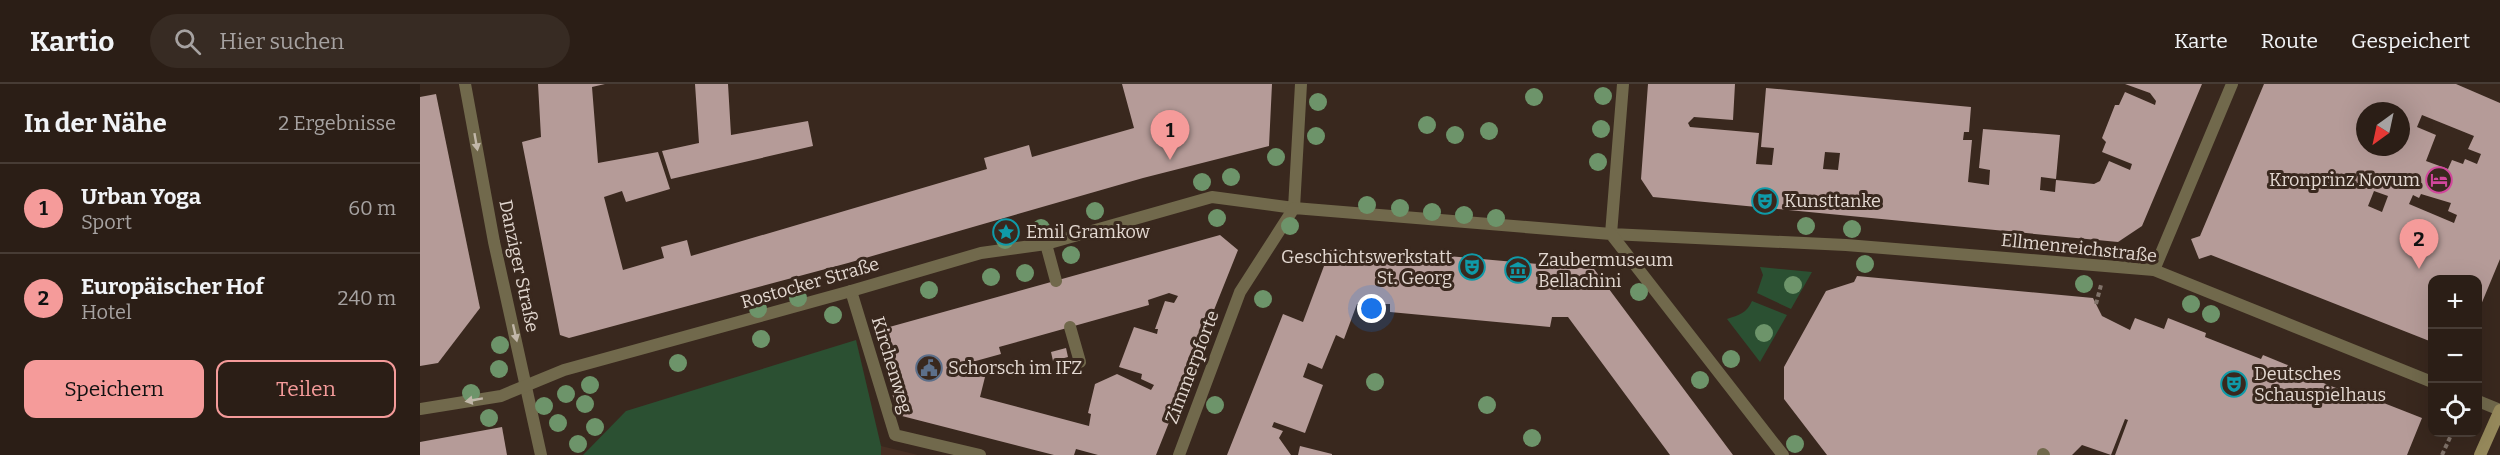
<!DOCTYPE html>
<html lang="de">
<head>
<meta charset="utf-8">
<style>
  :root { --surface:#2b1e16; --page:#372b23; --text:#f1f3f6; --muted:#a6a2a1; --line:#473c35; --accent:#f59b9a }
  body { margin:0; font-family:Bitter,serif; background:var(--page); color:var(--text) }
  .controls { position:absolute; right:18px; bottom:18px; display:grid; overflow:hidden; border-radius:12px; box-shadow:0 6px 24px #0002 }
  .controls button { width:54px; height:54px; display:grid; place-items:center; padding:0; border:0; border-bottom:2px solid var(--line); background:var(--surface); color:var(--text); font:30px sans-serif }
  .compass { position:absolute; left:1936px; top:18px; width:54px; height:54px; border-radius:50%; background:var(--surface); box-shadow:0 6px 24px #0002; rotate:213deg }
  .you { position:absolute; left:952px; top:225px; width:21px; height:21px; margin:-15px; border:4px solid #fff; border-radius:50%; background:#1a73e8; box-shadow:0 0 0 9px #1a73e833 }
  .badge { display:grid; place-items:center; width:39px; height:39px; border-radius:50%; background:var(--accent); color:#111; font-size:20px; font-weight:700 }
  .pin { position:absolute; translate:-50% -50px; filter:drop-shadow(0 2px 3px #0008) }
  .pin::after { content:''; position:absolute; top:32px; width:21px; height:18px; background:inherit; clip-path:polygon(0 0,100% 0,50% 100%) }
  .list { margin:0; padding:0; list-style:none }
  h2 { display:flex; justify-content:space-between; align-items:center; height:78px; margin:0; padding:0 24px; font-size:26px }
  h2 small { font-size:20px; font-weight:400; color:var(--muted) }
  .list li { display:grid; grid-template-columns:39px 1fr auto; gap:18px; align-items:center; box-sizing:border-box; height:90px; padding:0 24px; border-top:2px solid var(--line) }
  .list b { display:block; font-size:22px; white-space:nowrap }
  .list p { margin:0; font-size:20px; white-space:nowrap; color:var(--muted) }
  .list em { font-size:20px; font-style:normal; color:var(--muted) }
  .actions { display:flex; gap:12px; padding:18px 24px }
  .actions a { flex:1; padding:14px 0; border:2px solid var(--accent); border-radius:12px; text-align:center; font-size:21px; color:var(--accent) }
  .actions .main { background:var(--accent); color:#111 }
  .icon { flex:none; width:33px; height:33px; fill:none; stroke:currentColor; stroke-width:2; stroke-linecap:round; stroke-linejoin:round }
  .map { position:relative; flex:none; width:2080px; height:371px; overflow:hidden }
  header { display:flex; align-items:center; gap:36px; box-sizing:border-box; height:84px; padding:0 30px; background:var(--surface); border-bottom:2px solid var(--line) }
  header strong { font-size:28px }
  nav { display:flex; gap:33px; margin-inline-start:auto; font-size:21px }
  .search { width:420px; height:54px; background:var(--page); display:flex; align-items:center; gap:15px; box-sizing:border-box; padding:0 21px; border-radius:33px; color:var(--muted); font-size:22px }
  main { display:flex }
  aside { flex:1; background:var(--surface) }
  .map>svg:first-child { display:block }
</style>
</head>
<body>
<header>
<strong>Kartio</strong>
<div class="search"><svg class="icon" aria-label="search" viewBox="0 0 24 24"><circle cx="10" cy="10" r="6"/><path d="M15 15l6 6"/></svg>Hier suchen</div>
<nav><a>Karte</a><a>Route</a><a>Gespeichert</a></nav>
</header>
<main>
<aside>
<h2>In der Nähe<small>2 Ergebnisse</small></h2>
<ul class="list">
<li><span class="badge">1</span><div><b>Urban Yoga</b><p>Sport</p></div><em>60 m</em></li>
<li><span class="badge">2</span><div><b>Europäischer Hof</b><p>Hotel</p></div><em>240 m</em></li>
</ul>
<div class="actions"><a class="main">Speichern</a><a>Teilen</a></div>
</aside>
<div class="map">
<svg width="2080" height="371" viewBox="0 0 2080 371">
  <rect width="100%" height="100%" fill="#39281e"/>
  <path fill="#462f23" d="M461,362L498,371H461Z"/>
  <g fill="#2b5032">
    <path d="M1340,183L1392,188L1371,225L1337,209L1343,191Z"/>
    <path d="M1332,217L1367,231L1340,278L1307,235C1319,231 1327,229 1332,217Z"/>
    <path d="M436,256L461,362V371H163L206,327Z"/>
  </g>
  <g fill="#b59b98" fill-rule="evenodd">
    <path d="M118,0H185L172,3L178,79L238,68L250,105L206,118L202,107L184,113L203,186L244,174L241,163L267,156L271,172L567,85L564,74L609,61L612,73L714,44L702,0H852L849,62L723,94L428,179L149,254L140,251L102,58L121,53Z"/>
    <path d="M275,0H308L311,51L388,37L393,62L251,95L242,67L279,59Z"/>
    <path d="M1228,0H1315L1313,36L1274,33L1268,39L1270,43L1339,49L1336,80L1352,81L1354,64L1341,63L1346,4L1551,23L1549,48H1544L1543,56H1552L1548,98L1569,101L1570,86L1559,84L1563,45L1640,51L1636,95L1621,93L1620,106L1635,108L1636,96L1674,100L1680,97L1689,77L1710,86L1712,80L1682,68L1686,58L1682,54L1695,21H1699L1705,8L1735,21L1736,17L1730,9L1705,0H1782L1722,142L1698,158L1233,113L1221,95ZM1405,68L1420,69L1418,86L1403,85Z"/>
    <path d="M1844,0H2036L2080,19V175L2058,228V195H2013L2012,258L1791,171L1779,175L1771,155L1780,152ZM1945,27H1981V63H1945ZM2002,31L2054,52L2048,65L2061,70L2057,80L2045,75L2043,80L2032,76L2028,85L2006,77L2016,51L1997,43ZM1954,107L1968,112L1962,128L1948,122ZM2001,110L2031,119L2028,127L2037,131L2034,139L1989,120L1993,111L1999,114Z"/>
    <path d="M16,10L60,224L18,279L0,282V13Z"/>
    <path d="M800,151L818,166L736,371H678L656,365L654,371H634L478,331L455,247ZM749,209L758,212L754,219L745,217L735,245H738L737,250L714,243L699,283L722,290L721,295L734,301L731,306L697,290L675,300L668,329L671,330L669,342L560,313L565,293L555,290L552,278L581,270L579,263L729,221L728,216Z"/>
    <path d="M910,166L1028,172L1174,185L1313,371H1250L1148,233H1132L1130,243L970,228V220H937L924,255L916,251L902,285L888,279L883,293L903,301L885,349L854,338L852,343L863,347L859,354L871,371H807L863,230L883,238Z"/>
    <path d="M1437,192L1673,214L1682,232L1710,246L1715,234L1744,245L1748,234L1786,249L1785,253L1841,275L1843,271L1875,284L1873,287L1949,317L1951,314L2002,334L1987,371H1695L1708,336L1705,335L1691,371L1662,361L1652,371H1407L1364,315V283L1406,207L1434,198Z"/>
    <path d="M646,264L648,273L633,277L631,268Z"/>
    <path d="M82,343L87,371H0V358Z"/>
    <path d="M880,362L912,370V371H878Z"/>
  </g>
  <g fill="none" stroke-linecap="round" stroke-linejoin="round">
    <g stroke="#81736a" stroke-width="4" stroke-dasharray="4.5 3" stroke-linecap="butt">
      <path d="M1676,220L1681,201"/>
      <path d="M2022,371L2032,349"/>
    </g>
    <g stroke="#71694c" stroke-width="12">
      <path d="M626,160L636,197"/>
      <path d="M650,243L660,278"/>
    </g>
    <g stroke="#71694c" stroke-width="12">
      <path d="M45,0L74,158L121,371"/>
      <path d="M1203,0L1191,150L1426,161L1734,186L2012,298"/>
      <path d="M1734,186L1812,0"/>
      <path d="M431,207L475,351L560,371"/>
      <path d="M2058,317L2080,326"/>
      <path d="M0,325L81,312L144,286L431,207L561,169L626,160L792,113L874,124L881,0"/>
      <path d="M1623,370L1624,371"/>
      <path d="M759,371L820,208L874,124L1191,150L1363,371"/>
    </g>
    <path stroke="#978a5c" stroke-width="12" d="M2060,371L2080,326"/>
  </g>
  <g fill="#6d946a">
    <circle cx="1183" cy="12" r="9"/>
    <circle cx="1114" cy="13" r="9"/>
    <circle cx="898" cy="18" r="9"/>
    <circle cx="1007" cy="41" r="9"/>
    <circle cx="1181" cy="45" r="9"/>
    <circle cx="1069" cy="47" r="9"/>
    <circle cx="1035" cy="51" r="9"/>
    <circle cx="896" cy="52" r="9"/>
    <circle cx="856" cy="73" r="9"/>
    <circle cx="1178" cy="78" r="9"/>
    <circle cx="811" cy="93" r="9"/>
    <circle cx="782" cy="98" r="9"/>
    <circle cx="947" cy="121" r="9"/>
    <circle cx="980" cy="124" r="9"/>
    <circle cx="675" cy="127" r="9"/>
    <circle cx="1012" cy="128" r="9"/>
    <circle cx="1044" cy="131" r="9"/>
    <circle cx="797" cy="134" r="9"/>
    <circle cx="1076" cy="134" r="9"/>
    <circle cx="870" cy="142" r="9"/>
    <circle cx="1386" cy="142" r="9"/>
    <circle cx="621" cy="144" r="9"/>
    <circle cx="1432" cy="145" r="9"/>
    <circle cx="585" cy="156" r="9"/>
    <circle cx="651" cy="171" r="9"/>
    <circle cx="1445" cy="180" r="9"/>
    <circle cx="605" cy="189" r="9"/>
    <circle cx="571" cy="193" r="9"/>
    <circle cx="1664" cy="200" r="9"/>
    <circle cx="1373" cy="201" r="9"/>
    <circle cx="509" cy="206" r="9"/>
    <circle cx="1219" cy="208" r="9"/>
    <circle cx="378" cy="214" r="9"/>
    <circle cx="843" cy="215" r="9"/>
    <circle cx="1771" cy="220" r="9"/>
    <circle cx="338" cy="225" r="9"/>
    <circle cx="1791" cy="230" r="9"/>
    <circle cx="413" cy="231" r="9"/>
    <circle cx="1344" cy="249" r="9"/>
    <circle cx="341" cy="255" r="9"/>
    <circle cx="80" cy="261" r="9"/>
    <circle cx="1311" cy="275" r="9"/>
    <circle cx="258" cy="279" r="9"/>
    <circle cx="79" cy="285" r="9"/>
    <circle cx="1280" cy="296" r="9"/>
    <circle cx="955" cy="298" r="9"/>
    <circle cx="170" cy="301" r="9"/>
    <circle cx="51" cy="309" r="9"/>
    <circle cx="146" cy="310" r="9"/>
    <circle cx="165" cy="320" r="9"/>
    <circle cx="795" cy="321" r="9"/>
    <circle cx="1067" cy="321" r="9"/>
    <circle cx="124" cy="322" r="9"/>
    <circle cx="69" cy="334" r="9"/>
    <circle cx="138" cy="339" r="9"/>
    <circle cx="175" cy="343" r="9"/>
    <circle cx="1112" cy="354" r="9"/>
    <circle cx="158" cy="360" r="9"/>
    <circle cx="1375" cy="360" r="9"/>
  </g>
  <defs><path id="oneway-solid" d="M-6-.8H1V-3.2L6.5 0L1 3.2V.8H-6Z" transform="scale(1.5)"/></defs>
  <g fill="#c1b7a9">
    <use href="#oneway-solid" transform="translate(56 58) rotate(80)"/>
    <use href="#oneway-solid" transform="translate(95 249) rotate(77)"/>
    <use href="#oneway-solid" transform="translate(54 316) rotate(170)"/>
  </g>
  <defs>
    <g id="hotel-ring" transform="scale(1.35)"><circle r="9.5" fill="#39281e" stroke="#d1479c" stroke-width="1.5"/><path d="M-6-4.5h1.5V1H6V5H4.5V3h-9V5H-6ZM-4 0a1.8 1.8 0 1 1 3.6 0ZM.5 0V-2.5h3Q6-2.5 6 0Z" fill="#d1479c"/></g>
    <g id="theatre-ring" transform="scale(1.35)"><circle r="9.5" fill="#39281e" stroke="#0f9aa8" stroke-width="1.5"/><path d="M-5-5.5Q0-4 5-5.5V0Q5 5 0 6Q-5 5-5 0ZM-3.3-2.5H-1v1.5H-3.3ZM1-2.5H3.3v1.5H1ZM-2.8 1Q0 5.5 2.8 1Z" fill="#0f9aa8"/></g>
    <g id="sight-ring" transform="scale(1.35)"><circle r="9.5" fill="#39281e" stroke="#0f9aa8" stroke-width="1.5"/><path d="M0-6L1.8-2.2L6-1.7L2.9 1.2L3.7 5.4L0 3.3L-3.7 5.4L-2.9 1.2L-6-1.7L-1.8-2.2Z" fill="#0f9aa8"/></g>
    <g id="museum-ring" transform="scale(1.35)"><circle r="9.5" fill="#39281e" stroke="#0f9aa8" stroke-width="1.5"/><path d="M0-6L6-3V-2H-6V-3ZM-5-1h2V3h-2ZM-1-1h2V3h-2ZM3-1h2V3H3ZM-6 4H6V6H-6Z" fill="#0f9aa8"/></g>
    <g id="civic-ring" transform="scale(1.35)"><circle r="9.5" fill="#39281e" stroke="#5c6f8a" stroke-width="1.5"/><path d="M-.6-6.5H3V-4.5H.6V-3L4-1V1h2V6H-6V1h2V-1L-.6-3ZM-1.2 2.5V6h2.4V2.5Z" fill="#5c6f8a"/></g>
  </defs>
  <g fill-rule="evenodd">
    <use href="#hotel-ring" x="2019" y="96"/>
    <use href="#theatre-ring" x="1345" y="117"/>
    <use href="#sight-ring" x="586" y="148"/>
    <use href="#theatre-ring" x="1052" y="183"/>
    <use href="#museum-ring" x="1098" y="186"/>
    <use href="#civic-ring" x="509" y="284"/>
    <use href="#theatre-ring" x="1814" y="300"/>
  </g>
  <g text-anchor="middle" stroke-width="6" stroke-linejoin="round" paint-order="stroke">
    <g font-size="18" fill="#e3d8d1" stroke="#39281e" text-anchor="start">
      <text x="2000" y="102" text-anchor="end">Kronprinz Novum</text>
      <text x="1364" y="123">Kunsttanke</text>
      <text x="606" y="154">Emil Gramkow</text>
      <text x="1032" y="179" text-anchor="end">Geschichtswerkstatt<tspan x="1032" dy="21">St. Georg</tspan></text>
      <text x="1118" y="182">Zaubermuseum<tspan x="1118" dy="21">Bellachini</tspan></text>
      <text x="528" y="290">Schorsch im IFZ</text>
      <text x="1834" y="296">Deutsches<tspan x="1834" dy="21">Schauspielhaus</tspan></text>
    </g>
    <g font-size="18" fill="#e3d8d1" stroke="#39281e">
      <text transform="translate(1659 164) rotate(6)" y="6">Ellmenreichstraße</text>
      <text transform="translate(99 182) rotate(78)" y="6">Danziger Straße</text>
      <text transform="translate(390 199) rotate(-16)" y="6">Rostocker Straße</text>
      <text transform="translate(472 281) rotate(73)" y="6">Kirchenweg</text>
      <text transform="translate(772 283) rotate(-69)" y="6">Zimmerpforte</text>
    </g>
  </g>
</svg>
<div class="controls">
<button>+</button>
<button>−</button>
<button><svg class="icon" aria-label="locate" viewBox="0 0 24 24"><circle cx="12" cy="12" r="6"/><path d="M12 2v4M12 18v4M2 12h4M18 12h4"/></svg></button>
</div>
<svg class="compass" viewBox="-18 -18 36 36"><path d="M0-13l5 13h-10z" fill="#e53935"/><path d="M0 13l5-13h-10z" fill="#a6a2a1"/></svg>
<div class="you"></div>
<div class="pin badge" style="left:750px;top:76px">1</div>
<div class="pin badge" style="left:1999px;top:185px">2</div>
</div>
</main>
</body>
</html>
